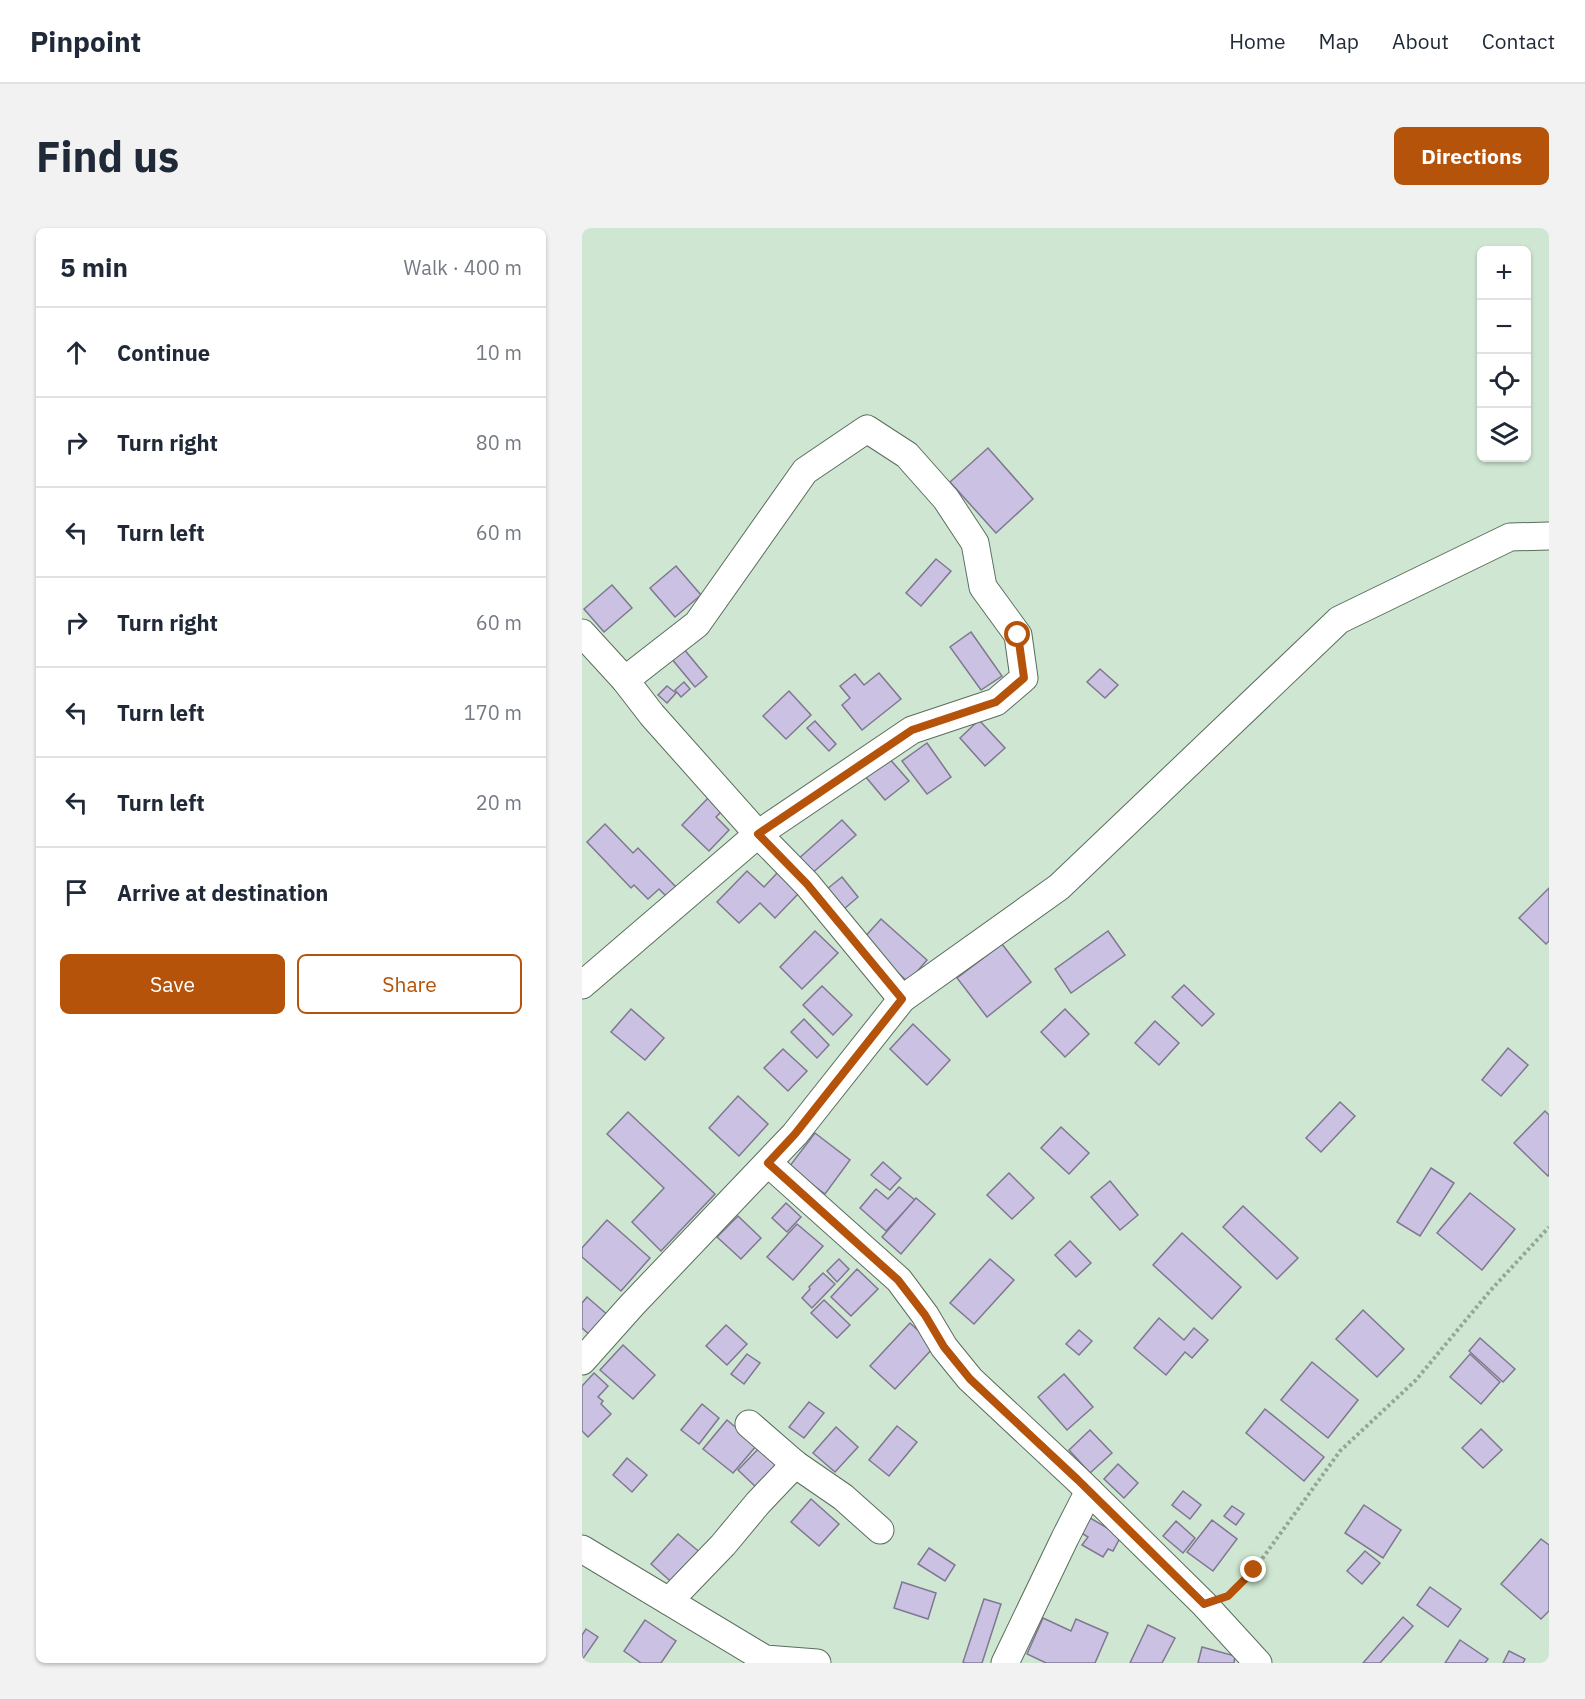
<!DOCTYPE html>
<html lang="en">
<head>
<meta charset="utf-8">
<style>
  :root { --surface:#fff; --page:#f2f2f3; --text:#1f2937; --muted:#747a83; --line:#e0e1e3; --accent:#b45309 }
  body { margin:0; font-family:"IBM Plex Sans",sans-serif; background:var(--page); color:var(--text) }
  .controls { position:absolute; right:18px; top:18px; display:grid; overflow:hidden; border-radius:9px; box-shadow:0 2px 4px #0004 }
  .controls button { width:54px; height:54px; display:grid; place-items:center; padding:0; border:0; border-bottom:2px solid var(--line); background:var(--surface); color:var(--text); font:30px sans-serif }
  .stop { position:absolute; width:18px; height:18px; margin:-14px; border:4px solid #b45309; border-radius:50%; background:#fff }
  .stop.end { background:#b45309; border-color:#fff; box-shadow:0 2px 6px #0008 }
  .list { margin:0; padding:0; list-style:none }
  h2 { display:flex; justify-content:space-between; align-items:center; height:78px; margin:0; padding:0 24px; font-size:26px }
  h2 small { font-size:20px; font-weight:400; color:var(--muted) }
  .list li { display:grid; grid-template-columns:39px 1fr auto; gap:18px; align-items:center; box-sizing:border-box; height:90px; padding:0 24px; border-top:2px solid var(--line) }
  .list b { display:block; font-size:22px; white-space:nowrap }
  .list em { font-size:20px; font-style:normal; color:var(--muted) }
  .actions { display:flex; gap:12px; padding:18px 24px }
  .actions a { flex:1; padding:14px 0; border:2px solid var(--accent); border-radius:9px; text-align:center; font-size:21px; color:var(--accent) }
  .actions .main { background:var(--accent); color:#fff }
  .icon { flex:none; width:33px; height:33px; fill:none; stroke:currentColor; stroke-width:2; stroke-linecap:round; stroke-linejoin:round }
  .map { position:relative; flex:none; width:967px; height:1435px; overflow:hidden; border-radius:9px }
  header { display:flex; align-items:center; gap:36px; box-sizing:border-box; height:84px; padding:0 30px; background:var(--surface); border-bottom:2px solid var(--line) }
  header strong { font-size:28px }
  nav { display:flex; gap:33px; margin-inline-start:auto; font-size:21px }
  .intro { display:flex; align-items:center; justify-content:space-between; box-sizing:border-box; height:144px; padding:0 36px }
  h1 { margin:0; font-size:42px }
  .button { padding:15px 27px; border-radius:9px; background:var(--accent); color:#fff; font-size:21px; font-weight:700 }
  main { display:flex; gap:36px; padding:0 36px }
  aside { flex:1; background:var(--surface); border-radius:9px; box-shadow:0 2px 4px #0004 }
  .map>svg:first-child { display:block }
</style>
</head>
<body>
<header>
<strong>Pinpoint</strong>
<nav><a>Home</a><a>Map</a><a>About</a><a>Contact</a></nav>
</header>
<div class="intro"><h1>Find us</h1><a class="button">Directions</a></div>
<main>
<aside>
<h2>5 min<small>Walk · 400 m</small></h2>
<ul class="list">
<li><svg class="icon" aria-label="ahead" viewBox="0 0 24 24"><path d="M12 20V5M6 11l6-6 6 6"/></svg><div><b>Continue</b></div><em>10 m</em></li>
<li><svg class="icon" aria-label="right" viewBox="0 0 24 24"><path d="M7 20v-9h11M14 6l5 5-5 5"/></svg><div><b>Turn right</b></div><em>80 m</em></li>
<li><svg class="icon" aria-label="left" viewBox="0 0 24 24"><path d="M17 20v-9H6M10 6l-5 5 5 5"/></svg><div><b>Turn left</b></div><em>60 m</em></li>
<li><svg class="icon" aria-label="right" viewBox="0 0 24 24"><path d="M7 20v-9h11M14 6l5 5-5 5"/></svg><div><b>Turn right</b></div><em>60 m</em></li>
<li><svg class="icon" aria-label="left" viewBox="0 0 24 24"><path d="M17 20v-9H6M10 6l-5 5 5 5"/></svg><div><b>Turn left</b></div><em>170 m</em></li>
<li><svg class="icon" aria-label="left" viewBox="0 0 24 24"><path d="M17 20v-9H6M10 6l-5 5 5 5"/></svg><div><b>Turn left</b></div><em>20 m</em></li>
<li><svg class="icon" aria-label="arrive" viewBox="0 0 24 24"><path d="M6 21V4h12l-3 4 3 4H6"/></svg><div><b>Arrive at destination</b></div></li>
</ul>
<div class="actions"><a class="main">Save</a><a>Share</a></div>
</aside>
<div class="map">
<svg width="967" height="1435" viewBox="0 0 967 1435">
  <rect width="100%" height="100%" fill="#cfe7d2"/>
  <g fill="#cbc1e3" stroke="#7f7890" stroke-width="1.5">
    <path d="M406,220L451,271L414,305L368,254Z"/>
    <path d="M354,331L369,343L339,378L324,365Z"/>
    <path d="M94,338L119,367L93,389L68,360Z"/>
    <path d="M30,357L50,380L22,404L2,381Z"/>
    <path d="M389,404L420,448L399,462L368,419Z"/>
    <path d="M101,420L125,449L113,459L89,430Z"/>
    <path d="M518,441L536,457L523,470L505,454Z"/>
    <path d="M297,445L319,471L280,502L260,477L268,470L258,458L273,446L282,457Z"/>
    <path d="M102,454L108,461L99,469L93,462Z"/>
    <path d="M85,458L94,465L85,475L76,467Z"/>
    <path d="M207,463L229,487L204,511L181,488Z"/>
    <path d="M397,492L423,520L403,538L378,510Z"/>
    <path d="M233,493L254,516L247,523L225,500Z"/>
    <path d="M345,515L369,549L345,566L320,533Z"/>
    <path d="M306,529L327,553L303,572L283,548Z"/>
    <path d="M127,569L141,582L134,589L147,602L127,623L100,597Z"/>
    <path d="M260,592L274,607L228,647L215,632Z"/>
    <path d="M23,596L51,625L56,620L94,659L84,668L77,661L66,671L52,657L49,660L5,614Z"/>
    <path d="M165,643L182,659L196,644L217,665L193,690L178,675L157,695L135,674Z"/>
    <path d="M260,649L276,669L262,681L245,661Z"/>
    <path d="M967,660V713L964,716L937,690Z"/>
    <path d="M299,691L345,732L326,754L280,712Z"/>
    <path d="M233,703L256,725L220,761L198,739Z"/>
    <path d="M526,703L543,727L489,765L473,741Z"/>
    <path d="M420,716L449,754L405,789L375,750Z"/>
    <path d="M602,757L632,786L620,798L590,769Z"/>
    <path d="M240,758L270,787L251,807L221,777Z"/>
    <path d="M49,781L82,810L63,832L29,804Z"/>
    <path d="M483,781L507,806L483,829L459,804Z"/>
    <path d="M222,791L247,817L235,830L209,804Z"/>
    <path d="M573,793L597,815L577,837L553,815Z"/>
    <path d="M331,796L368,832L345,857L308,821Z"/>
    <path d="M926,820L946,837L919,868L900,852Z"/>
    <path d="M201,821L225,843L206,863L182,840Z"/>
    <path d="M156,868L186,896L157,928L127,900Z"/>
    <path d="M758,874L773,888L739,924L724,910Z"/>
    <path d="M963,883L967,887V946L966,948L932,915Z"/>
    <path d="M46,884L133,966L79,1023L50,994L82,960L25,906Z"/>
    <path d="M479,899L507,925L487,946L459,920Z"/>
    <path d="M233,905L268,932L243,966L207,939Z"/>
    <path d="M301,934L319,950L308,962L289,947Z"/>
    <path d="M849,940L872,955L838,1008L815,994Z"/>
    <path d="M427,945L452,970L430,991L405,967Z"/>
    <path d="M528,953L556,987L538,1002L509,969Z"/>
    <path d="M317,959L333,972L304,1003L278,980L294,961L306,971Z"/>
    <path d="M888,965L933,1001L900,1042L855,1005Z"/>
    <path d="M334,970L353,986L319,1026L300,1009Z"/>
    <path d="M204,975L219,989L205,1004L190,990Z"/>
    <path d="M661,978L716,1030L695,1051L641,999Z"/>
    <path d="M156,988L179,1010L159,1031L135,1009Z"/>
    <path d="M25,992L68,1030L39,1063L0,1029V1020Z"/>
    <path d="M215,996L241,1018L211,1052L185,1029Z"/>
    <path d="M600,1005L659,1059L630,1091L571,1037Z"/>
    <path d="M488,1013L509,1035L494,1049L473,1027Z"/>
    <path d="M257,1031L267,1041L255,1054L245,1043Z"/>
    <path d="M408,1031L432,1052L392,1096L368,1075Z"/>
    <path d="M275,1041L296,1061L269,1088L249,1069Z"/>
    <path d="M241,1045L253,1056L230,1080L220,1070L228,1061L227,1059Z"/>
    <path d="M5,1069L27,1088L9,1108L0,1100V1075Z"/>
    <path d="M242,1072L268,1097L255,1110L229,1085Z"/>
    <path d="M781,1082L822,1121L795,1149L754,1111Z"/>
    <path d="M577,1090L602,1112L612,1100L626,1112L610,1130L603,1124L584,1147L552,1120Z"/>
    <path d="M328,1095L353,1118L313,1161L288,1138Z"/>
    <path d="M144,1097L165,1116L145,1137L124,1118Z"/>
    <path d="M497,1102L510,1113L497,1127L484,1116Z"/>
    <path d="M898,1110L933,1141L921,1154L887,1123Z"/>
    <path d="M41,1117L73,1147L51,1171L18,1142Z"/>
    <path d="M165,1126L178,1135L162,1156L149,1146Z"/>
    <path d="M888,1126L918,1154L899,1176L868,1149Z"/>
    <path d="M730,1134L776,1172L746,1210L699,1172Z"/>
    <path d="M12,1145L26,1158L16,1169L21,1173L19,1176L29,1186L6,1209L0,1203V1158Z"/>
    <path d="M482,1146L511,1179L485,1202L456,1169Z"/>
    <path d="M227,1174L242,1185L222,1210L207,1199Z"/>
    <path d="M120,1176L137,1190L117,1216L99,1202Z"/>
    <path d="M683,1181L742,1229L722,1253L664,1205Z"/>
    <path d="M145,1192L175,1217L151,1245L121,1221Z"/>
    <path d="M315,1198L335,1214L307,1248L287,1232Z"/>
    <path d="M254,1199L276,1219L253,1244L231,1225Z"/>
    <path d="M899,1201L920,1222L901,1240L880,1220Z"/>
    <path d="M508,1202L530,1225L508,1245L487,1222Z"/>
    <path d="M181,1216L201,1234L176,1261L156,1242Z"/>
    <path d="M45,1230L65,1247L50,1264L31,1247Z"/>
    <path d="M536,1236L556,1255L542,1270L522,1251Z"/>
    <path d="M601,1263L619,1277L608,1291L590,1277Z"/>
    <path d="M229,1271L257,1296L237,1318L209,1294Z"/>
    <path d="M782,1277L819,1302L801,1330L763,1305Z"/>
    <path d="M650,1278L662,1286L654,1297L642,1288Z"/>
    <path d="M503,1287L539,1308L531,1323L526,1321L521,1329L500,1317L506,1309L495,1302Z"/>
    <path d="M630,1292L655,1311L631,1343L605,1324Z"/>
    <path d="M594,1293L613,1310L601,1325L581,1308Z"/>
    <path d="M96,1306L120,1326L93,1357L69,1336Z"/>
    <path d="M959,1311L967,1317V1383L959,1391L919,1356Z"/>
    <path d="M347,1320L373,1337L363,1353L336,1336Z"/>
    <path d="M783,1323L798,1335L780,1356L765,1343Z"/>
    <path d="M320,1354L354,1365L346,1391L312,1380Z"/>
    <path d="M848,1359L879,1381L866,1399L835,1377Z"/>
    <path d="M402,1371L419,1376L400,1435H383L381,1434Z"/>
    <path d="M821,1389L831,1398L798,1435H781Z"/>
    <path d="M461,1390L489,1403L494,1391L526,1405L513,1435H464L445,1426Z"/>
    <path d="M63,1392L94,1413L79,1435H59L42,1423Z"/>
    <path d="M566,1397L593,1410L580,1435H548Z"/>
    <path d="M4,1401L16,1409L0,1432V1407Z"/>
    <path d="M878,1412L906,1431L903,1435H863Z"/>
    <path d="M620,1419L653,1428L652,1435H616Z"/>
    <path d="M927,1423L943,1431L941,1435H921Z"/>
  </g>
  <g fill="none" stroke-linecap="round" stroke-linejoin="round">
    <g stroke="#596e5c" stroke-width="29">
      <g id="minor">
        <path d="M0,405L43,452L70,487L176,606L225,656L320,771"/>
        <path d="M0,757L176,606L330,502L414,474L442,450L436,407L401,359L393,315L364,271L325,227L285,201L223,243L115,396L43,452"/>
        <path d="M186,935L317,1052L343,1087L362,1119L388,1151L496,1252L622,1376L676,1435"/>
        <path d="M0,1133L50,1077L213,906L320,771L477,659L757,392L928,309L967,308"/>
        <path d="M167,1196L213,1236L261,1269L298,1302"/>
        <path d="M0,1321L183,1431L235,1435"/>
        <path d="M87,1373L141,1317L176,1275L213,1236"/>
        <path d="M423,1435L483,1310L507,1263"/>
      </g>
    </g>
    <path stroke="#94a797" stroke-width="4" stroke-dasharray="3 3" stroke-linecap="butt" d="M648,1366L672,1342L758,1223L834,1152L908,1063L967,999"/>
    <use href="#minor" stroke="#fff" stroke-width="27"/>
  </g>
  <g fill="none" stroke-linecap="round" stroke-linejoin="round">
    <path stroke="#b45309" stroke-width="8" d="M436,407L442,450L414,474L330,502L176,606L225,656L320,771L213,906L186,935L316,1052L343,1087L362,1119L388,1151L496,1252L622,1376L646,1368L672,1342"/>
  </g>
</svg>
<div class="controls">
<button>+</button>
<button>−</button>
<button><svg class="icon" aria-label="locate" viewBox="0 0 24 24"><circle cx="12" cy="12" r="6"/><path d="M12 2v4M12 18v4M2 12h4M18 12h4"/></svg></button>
<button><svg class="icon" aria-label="layers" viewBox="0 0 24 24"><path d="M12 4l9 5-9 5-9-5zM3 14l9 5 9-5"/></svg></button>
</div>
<div class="stop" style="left:436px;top:407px"></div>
<div class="stop end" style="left:672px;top:1342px"></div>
</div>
</main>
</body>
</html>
